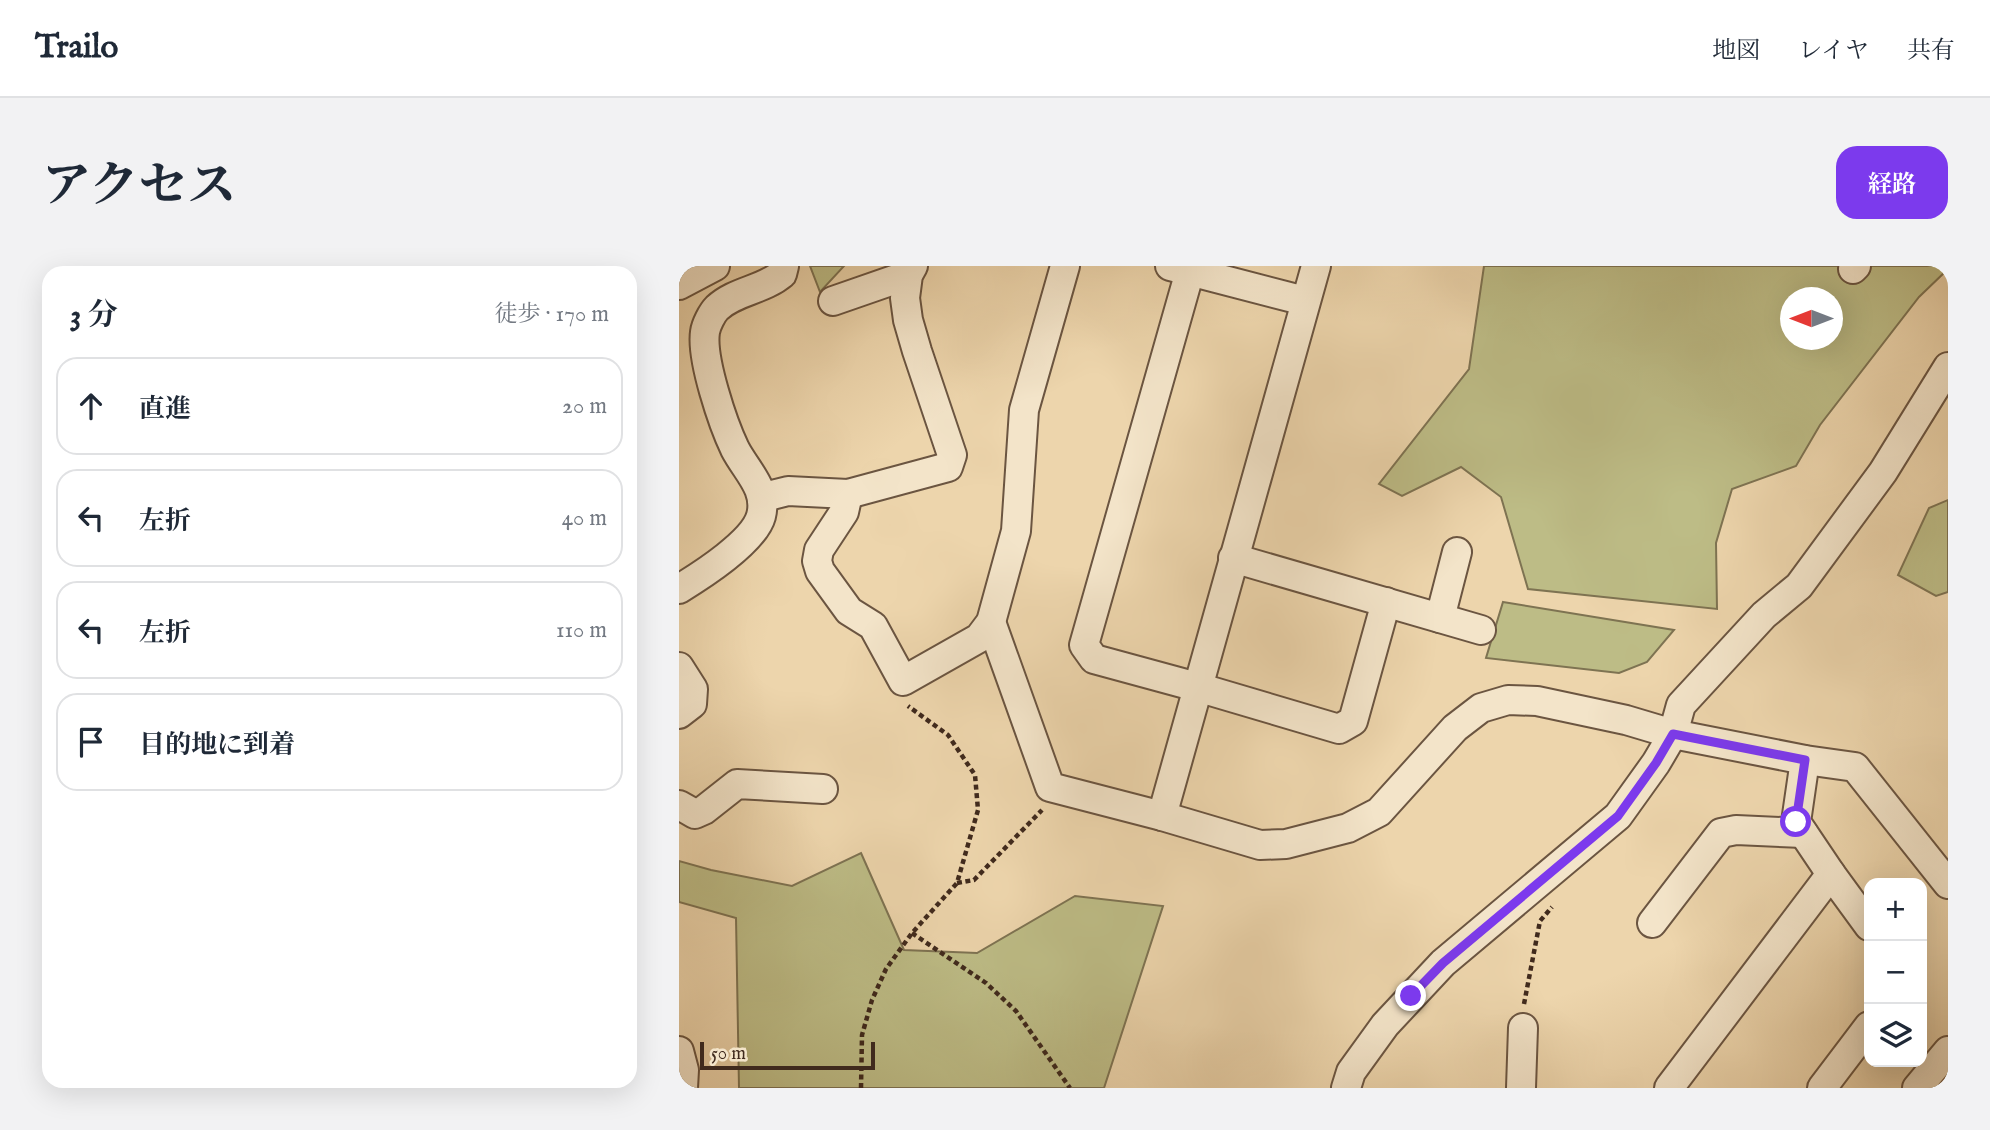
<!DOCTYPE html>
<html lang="ja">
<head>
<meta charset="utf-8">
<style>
  :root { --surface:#fff; --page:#f2f2f3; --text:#1f2937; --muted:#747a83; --line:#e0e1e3; --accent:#7c3aed }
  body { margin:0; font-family:"IM FELL English","Noto Serif JP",serif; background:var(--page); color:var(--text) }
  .controls { position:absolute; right:21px; bottom:21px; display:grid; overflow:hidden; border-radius:14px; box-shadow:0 7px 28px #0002 }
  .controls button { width:63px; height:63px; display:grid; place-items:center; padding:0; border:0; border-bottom:2px solid var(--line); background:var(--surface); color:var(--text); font:35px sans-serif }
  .compass { position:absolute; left:1101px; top:21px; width:63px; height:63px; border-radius:50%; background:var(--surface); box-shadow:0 7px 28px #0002; rotate:270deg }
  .scale { position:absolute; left:21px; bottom:18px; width:175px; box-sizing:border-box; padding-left:7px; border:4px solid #402a1d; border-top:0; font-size:19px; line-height:24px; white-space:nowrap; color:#402a1d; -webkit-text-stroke:5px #f3e4c9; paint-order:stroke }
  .stop { position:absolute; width:21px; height:21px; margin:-16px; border:5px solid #7c3aed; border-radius:50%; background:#fff }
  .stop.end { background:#7c3aed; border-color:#fff; box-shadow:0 2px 7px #0008 }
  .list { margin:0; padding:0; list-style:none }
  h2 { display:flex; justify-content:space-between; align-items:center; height:91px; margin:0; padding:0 28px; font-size:30px }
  h2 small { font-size:23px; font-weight:400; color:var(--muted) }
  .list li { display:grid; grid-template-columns:46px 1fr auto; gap:21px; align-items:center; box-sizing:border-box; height:98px; margin:0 14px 14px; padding:0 14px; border:2px solid var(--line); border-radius:21px }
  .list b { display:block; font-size:26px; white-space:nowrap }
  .list em { font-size:23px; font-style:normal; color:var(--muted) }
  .icon { flex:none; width:38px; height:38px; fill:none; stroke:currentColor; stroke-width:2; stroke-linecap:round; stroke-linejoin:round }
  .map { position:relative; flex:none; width:1269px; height:822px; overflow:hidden; border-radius:21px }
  header { display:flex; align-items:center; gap:42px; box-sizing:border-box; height:98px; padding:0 35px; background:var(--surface); border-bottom:2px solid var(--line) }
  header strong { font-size:33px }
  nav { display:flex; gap:38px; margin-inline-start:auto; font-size:24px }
  .intro { display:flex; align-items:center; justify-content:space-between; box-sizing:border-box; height:168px; padding:0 42px }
  h1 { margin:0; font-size:49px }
  .button { padding:18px 32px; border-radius:21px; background:var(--accent); color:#fff; font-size:24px; font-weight:700 }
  main { display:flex; gap:42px; padding:0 42px }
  aside { flex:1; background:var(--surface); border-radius:21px; box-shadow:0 7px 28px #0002 }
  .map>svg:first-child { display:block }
</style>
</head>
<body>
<header>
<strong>Trailo</strong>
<nav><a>地図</a><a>レイヤ</a><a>共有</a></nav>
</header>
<div class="intro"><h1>アクセス</h1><a class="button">経路</a></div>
<main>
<aside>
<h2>3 分<small>徒歩 · 170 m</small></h2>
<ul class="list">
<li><svg class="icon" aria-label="ahead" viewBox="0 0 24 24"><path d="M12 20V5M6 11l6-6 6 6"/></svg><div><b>直進</b></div><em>20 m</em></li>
<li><svg class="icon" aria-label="left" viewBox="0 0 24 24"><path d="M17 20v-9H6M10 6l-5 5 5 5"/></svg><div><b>左折</b></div><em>40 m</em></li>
<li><svg class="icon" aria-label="left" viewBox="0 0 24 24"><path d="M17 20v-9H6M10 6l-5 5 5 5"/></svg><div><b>左折</b></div><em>110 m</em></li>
<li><svg class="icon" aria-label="arrive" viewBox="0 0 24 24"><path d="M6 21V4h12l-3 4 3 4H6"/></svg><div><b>目的地に到着</b></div></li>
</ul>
</aside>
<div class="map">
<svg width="1269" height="822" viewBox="0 0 1269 822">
  <rect width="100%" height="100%" fill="#edd5ac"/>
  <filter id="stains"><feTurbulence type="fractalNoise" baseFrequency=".00286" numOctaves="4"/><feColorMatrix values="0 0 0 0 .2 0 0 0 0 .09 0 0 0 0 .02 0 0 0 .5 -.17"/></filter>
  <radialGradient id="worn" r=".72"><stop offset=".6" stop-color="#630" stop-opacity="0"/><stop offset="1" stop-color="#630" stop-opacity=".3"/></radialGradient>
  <g fill="#bdbc86" stroke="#7e7352" stroke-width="2" fill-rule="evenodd">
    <path d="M131,0H165L141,26Z"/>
    <path d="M805,0H1269V3L1240,31L1141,159L1117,200L1053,223L1037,277L1038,343L849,323L822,231L782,201L723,230L700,218L790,103ZM1112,32H1154V74H1112Z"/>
    <path d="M1269,234V326L1257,330L1219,309L1250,242Z"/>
    <path d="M824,336L995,364L968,396L940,407L807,392Z"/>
    <path d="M182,587L225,684L298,687L396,630L484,640L425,822H60L57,652L0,636V595L32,604L113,620Z"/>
  </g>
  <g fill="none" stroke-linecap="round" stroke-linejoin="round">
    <g stroke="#6b5541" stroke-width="32">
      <g id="street">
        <path d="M491,0L626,35"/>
        <path d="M1174,3L1177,0"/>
        <path d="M511,5L405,379L415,393L518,421L660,463L674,455L707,336"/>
        <path d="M0,19L36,0"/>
        <path d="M154,35L229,9"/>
        <path d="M169,228L165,246L140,284L138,295L141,305L170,345L194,360L224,415L300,372L312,356L337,265L345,144L386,0"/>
        <path d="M85,231L109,225L169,228L269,201L273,189L238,85L229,54L226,32L229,9L234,0"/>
        <path d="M554,292L802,364"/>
        <path d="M0,323C23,309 75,276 82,250C89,223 68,206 56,183C44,158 22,93 26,66C27,59 33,47 38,42C56,25 84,24 103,8L105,0"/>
        <path d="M761,352L778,286"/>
        <path d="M312,356L371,521L483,550L581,579L607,578L669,562L700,546L776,462L802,442L829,434L858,435L947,454L994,468L1126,494L1176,501L1269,618"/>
        <path d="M0,401L14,423L13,438L0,448"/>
        <path d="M1126,494L1117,556L1152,608"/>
        <path d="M0,539L16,548L25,544L58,518L144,523"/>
        <path d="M483,550L637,0"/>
        <path d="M973,657L1042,567L1057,564L1124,567"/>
        <path d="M0,785L5,804L4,822"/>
        <path d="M667,822L672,806L706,759L764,697L939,550L977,497L994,468L1002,439L1085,349L1120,320L1204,206L1269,101"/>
        <path d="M842,822L844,762"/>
        <path d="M990,822L1152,608L1190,660"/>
        <path d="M1143,822L1190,760"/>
        <path d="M1238,822L1269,785"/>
      </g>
    </g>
    <g stroke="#402a1d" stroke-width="4.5" stroke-dasharray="5 3.5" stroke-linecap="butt">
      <path d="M278,617L295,614L363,544"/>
      <path d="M233,667L307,717L337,745L391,822"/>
      <path d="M845,738L861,655L873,641"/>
      <path d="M182,822L183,769L193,734L207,703L233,667L278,617L299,544L296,509L269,469L229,440"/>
    </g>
    <use href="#street" stroke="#f3e4c9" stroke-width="28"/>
  </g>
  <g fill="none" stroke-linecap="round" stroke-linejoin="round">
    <path stroke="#7c3aed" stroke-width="9" d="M732,730L764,697L939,550L977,497L994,468L1126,494L1117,556"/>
  </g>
  <rect width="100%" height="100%" filter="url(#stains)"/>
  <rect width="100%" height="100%" fill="url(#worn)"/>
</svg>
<div class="controls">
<button>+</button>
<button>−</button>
<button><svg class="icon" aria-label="layers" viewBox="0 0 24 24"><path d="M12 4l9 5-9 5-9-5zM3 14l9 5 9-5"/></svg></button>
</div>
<svg class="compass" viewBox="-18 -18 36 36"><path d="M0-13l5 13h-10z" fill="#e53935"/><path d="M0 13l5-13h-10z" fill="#747a83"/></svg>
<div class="scale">50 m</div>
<div class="stop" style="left:1117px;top:556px"></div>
<div class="stop end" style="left:732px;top:730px"></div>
</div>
</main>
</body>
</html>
